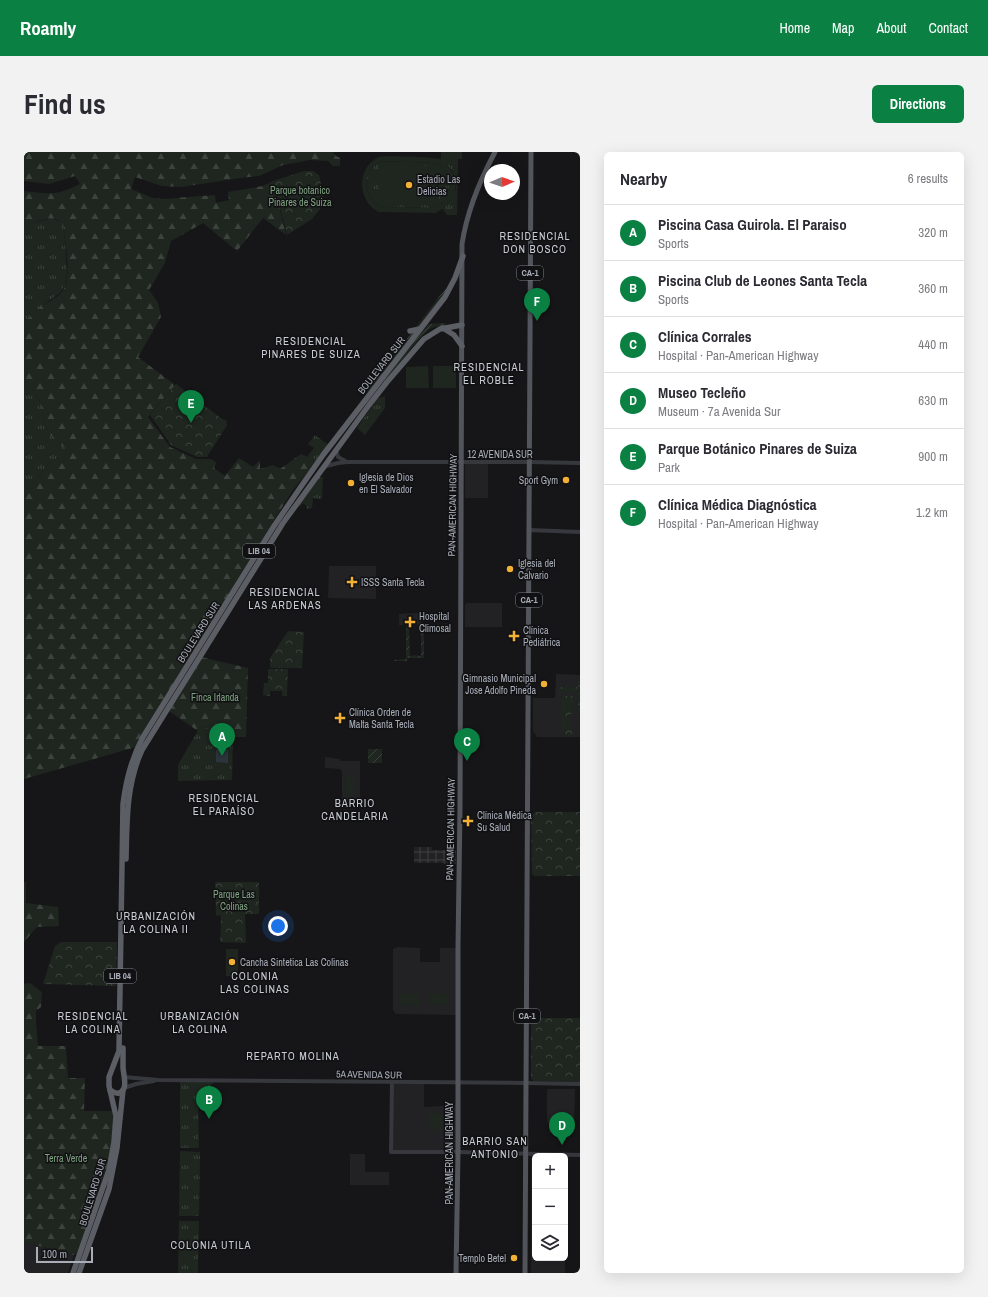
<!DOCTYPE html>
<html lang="en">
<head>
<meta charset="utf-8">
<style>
  :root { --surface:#fff; --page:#f2f2f3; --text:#2b2b33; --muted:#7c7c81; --line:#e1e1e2; --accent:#0b8043 }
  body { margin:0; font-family:"Archivo Narrow",sans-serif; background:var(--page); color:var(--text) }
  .controls { position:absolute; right:12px; bottom:12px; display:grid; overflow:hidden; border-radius:6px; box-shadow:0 4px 16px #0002 }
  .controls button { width:36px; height:36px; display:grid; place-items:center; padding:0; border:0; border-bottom:1px solid var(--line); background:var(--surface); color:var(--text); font:20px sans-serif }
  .compass { position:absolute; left:460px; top:12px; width:36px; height:36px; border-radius:50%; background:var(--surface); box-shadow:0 4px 16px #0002; rotate:88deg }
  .scale { position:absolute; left:12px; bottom:10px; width:57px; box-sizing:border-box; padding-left:4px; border:2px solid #a8adb8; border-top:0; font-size:11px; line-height:14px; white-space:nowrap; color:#a8adb8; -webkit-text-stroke:3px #111113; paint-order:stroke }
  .you { position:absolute; left:254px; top:774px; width:14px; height:14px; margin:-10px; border:3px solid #fff; border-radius:50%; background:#1a73e8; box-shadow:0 0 0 6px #1a73e833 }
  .badge { display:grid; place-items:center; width:26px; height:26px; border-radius:50%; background:var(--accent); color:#fff; font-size:13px; font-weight:700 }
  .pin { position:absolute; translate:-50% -33px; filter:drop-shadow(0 1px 2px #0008) }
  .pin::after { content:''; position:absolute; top:21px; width:14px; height:12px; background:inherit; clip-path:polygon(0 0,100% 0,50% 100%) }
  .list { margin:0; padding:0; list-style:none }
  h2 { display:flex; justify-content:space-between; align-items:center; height:52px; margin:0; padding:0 16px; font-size:17px }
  h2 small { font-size:13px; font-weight:400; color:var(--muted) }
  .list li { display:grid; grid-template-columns:26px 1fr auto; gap:12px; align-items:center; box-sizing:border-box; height:56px; padding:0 16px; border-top:1px solid var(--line) }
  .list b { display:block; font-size:15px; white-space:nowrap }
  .list p { margin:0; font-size:13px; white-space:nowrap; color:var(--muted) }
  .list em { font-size:13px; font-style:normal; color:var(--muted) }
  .icon { flex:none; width:22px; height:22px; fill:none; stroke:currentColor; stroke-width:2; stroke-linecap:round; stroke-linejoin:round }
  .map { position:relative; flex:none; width:556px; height:1121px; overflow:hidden; border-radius:6px }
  header { display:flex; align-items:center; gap:24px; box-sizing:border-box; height:56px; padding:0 20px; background:var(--accent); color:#fff }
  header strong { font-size:19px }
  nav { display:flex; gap:22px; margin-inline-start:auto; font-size:14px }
  .intro { display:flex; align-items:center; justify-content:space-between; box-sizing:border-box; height:96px; padding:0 24px }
  h1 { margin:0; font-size:28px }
  .button { padding:10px 18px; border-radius:6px; background:var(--accent); color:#fff; font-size:14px; font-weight:700 }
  main { display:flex; gap:24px; padding:0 24px }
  aside { flex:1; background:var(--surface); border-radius:6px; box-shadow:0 4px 16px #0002 }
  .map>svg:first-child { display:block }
</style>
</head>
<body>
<header>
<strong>Roamly</strong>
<nav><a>Home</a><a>Map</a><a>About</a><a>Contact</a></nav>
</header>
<div class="intro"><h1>Find us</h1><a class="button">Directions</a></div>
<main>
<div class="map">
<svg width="556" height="1121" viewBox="0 0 556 1121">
  <defs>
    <pattern id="industrial-grid" width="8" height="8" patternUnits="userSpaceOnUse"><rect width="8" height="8" fill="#222225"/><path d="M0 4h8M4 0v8" fill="none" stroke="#3f3f43"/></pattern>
    <pattern id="grass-tufts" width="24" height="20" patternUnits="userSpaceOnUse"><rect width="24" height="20" fill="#1e261f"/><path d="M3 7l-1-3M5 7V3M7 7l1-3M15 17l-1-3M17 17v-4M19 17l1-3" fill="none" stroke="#3c433d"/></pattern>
    <pattern id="forest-firs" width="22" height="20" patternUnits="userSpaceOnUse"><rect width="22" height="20" fill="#1e261f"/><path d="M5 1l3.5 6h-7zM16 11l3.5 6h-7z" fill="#3c433d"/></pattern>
    <pattern id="park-crowns" width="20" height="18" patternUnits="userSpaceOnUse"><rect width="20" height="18" fill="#1e261f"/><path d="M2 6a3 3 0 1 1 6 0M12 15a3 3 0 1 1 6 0" fill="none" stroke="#3c433d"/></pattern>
    <pattern id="garden-furrows" width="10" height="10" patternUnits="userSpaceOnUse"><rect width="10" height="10" fill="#1e261f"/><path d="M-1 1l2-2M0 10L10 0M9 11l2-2" fill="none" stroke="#3c433d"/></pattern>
  </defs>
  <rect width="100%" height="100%" fill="#161618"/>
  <g fill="#222225">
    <rect x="441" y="312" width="23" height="34"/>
    <path d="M305,414H352V447L304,446Z"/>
    <path d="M443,451H478V475H441V453Z"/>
    <path d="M395,461V466L397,467V473H375V462Z"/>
    <path d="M532,522L556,523V585H513L509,579V546H531Z"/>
    <path d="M301,605L316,607V609H336V655L318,654V619L316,617L301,616Z"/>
    <path d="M374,795L396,796V810H416V796H435L432,863L372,862L369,858V797Z"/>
    <path d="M369,932H400V955L432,953L433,998L369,999Z"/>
    <path d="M523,937H551L550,981H525V970H523Z"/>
    <path d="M326,1002H341V1020H365V1033H326Z"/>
    <path d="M511,1007V1106H541V1121H507V1010L508,1008Z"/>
    <path d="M0,1090L50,1103L44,1121H0Z"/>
  </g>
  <path fill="url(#industrial-grid)" d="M390,695H408V698H432V712H420V711H390Z"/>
  <g fill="url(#grass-tufts)">
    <path d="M358,9L411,11L416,13L422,20L426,31L423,45L420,50L412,56L360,55C338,50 336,17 358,9Z"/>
    <path d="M420,10H434L433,63H423L418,56C428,50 436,35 430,23C428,18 424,14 420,10Z"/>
    <path d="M28,66L37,70L40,76L42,102L43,123L41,133L36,141L14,157L7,166L0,169V73Z"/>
    <path d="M0,222L16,250L20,268L25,281L30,288L42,297L43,304L39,307H30L26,309L12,328L10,335L0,346Z"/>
    <path d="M361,244V256L341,283L333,276L353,247Z"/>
    <path d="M291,283L306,294L292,310L283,305L290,296L284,292Z"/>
    <path d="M295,325H299L298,347L289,346L288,356L285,357L282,356L283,354L279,351L276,355L274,353Z"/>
    <path d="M176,575L209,580L208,628L154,629V613Z"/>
    <path d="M156,929H191L182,938L177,939L174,943L175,996H156Z"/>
    <path d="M156,999L176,1000L175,1064H155Z"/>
    <path d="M155,1069H175L174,1121H154Z"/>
  </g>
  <g fill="url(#forest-firs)">
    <path d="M0,0H309L312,4L316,6V14H309L304,9L286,8L259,13L235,24L217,26L157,35L138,34L111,25L107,37L129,46L138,47L191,43L192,51L205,48L204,40L239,34L249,29L262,83L239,66L213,99L179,71L147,89L141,111L125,138L134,151L137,165L114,205L151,233L124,265L146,295L172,307H187L192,310L190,316L201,324L215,306L229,315L236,308V317L249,313L256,317L277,302L293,309L269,338L248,371L235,393L112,595L0,627V346L10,335L12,328L26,309L30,307H39L43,304L42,297L30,288L25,281L20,268L16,250L0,222V169C10,164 8,160 16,155C23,151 31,147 37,141C49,128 41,93 40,76C33,57 14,71 0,73V39C26,42 32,44 56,32L51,24L25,32L0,29Z"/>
    <path d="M177,505L224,516L222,585H209V580L176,575L174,579L145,559Z"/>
    <path d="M0,730H2V751L34,755L35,774L13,775L0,790V792Z"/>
    <path d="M3,831L8,832L12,836L18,840L17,855L12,859V870L14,894H42L44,926H61L60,959H95L82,1025L53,1102L50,1103L0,1090V832Z"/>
  </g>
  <g fill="url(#park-crowns)">
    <path d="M280,19H289L295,23L301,51L288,67L263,83L249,29Z"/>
    <path d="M152,232L198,267L202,268L203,273L183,305H173L147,293L126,263Z"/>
    <path d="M264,479L280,480L278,516H246V506Z"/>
    <path d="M244,517H264L263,544H258V539H246V544L239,543L240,531H244Z"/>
    <path d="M554,530H556V561H554V541H535V535H554Z"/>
    <path d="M538,544H549V561H547V564L544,565V570H548V585H541V581H538Z"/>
    <path d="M511,660H556V724H510L508,722L507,664Z"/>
    <path d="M191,730H235V762H221L222,791L196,790L197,764L192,763Z"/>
    <path d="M37,790H93L92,834L19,832L31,794Z"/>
    <path d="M510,866H556V930L510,929L507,927V868Z"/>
  </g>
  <g fill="url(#garden-furrows)">
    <path d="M421,137L425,138L347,240L343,239Z"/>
    <path d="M423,171L421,173C416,174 411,174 406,177C393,186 373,216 362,230L359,229L404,172Z"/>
    <path d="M382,474H385L386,504H389V503L397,504V474H400V506H383V509H370V508L382,507Z"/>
    <rect x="344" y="597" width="14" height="14"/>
  </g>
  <g fill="#1e261f" fill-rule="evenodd">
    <path d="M417,0H438V7H434V10H421L429,22L432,31L430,43L422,54L412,61L355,60C333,50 332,15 355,5C360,3 410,5 417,7ZM358,9L411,11L416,13L422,20L426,31L423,45L420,50L412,56L360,55C338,50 336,17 358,9Z"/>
    <path d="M355,13L415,14V52H355Z"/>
    <path d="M404,214L405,236H382V215Z"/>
    <rect x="409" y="214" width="23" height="22"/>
    <path d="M322,624L330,625V645H321Z"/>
    <rect x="202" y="797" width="12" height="27"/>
    <path d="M376,842H396V854L376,853Z"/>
    <rect x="406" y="842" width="17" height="11"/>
    <rect x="405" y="962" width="15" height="15"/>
  </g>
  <path fill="#2c353c" d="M192,597H204V611L192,610Z"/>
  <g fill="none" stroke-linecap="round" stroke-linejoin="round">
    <g stroke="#37383d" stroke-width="4">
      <path d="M312,298L314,305L323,310"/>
      <path d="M299,315L314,311L323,310H505L556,311"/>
      <path d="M505,378L556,380"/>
      <path d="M100,925L134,928L502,931L556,932"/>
      <path d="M368,930L367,1000H434L556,1003"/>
      <path d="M100,936L112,932L130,929"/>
    </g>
    <g stroke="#53555c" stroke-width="5">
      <path d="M432,1121L434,1000V795L436,656L438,92C443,59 455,30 471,0"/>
      <path d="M501,1121L507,0"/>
    </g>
    <g stroke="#5b5e65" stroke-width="5.5">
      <path d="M419,176L430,183L438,194"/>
      <path d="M386,179L396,177"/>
      <path d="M102,707C103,670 102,633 118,598L259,371L345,253L363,230L400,187L416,177L438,173"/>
      <path d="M86,938C89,940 91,942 95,941C105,938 99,922 99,915C99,909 99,902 99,896"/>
      <path d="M49,1121L85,1018L90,990L92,964L85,934V925L95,899L99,652C102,628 107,607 119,585L250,374L276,336L299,303L421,145L431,126L439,104"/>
      <path d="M55,1121L85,1037L93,996L99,938"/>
    </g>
  </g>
  <g fill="#f2b134" stroke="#111113" stroke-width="1.5">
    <circle cx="385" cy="33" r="4"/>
    <circle cx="542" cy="328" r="4"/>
    <circle cx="327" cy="331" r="4"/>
    <circle cx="486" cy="417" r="4"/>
    <path d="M326 424h4v4h4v4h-4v4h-4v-4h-4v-4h4z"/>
    <path d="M384 464h4v4h4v4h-4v4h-4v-4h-4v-4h4z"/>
    <path d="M488 478h4v4h4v4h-4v4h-4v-4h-4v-4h4z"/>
    <circle cx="520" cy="532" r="4"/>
    <path d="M314 560h4v4h4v4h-4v4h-4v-4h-4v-4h4z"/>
    <path d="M442 663h4v4h4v4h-4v4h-4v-4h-4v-4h4z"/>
    <circle cx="208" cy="810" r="4"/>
    <circle cx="490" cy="1106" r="4"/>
  </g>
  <g text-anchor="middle" stroke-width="3" stroke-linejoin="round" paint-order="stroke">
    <g fill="#111113" stroke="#7b7e86" stroke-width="1">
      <rect x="493" y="114" width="26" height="14" rx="3"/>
      <rect x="219" y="392" width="32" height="14" rx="3"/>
      <rect x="492" y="441" width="26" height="14" rx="3"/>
      <rect x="80" y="817" width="32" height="14" rx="3"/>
      <rect x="490" y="857" width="26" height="14" rx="3"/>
    </g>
    <g font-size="9" font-weight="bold" fill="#a8adb8">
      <text x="506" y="124">CA-1</text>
      <text x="235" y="402">LIB 04</text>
      <text x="505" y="451">CA-1</text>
      <text x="96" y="827">LIB 04</text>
      <text x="503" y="867">CA-1</text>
    </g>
    <g font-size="10" fill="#a8adb8" stroke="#111113" text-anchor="start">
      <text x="393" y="31">Estadio Las<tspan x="393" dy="12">Delicias</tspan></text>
      <text x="335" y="329">Iglesia de Dios<tspan x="335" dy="12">en El Salvador</tspan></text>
      <text x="534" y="332" text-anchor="end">Sport Gym</text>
      <text x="494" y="415">Iglesia del<tspan x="494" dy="12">Calvario</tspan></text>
      <text x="337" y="434">ISSS Santa Tecla</text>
      <text x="395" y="468">Hospital<tspan x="395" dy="12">Climosal</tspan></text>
      <text x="499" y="482">Clínica<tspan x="499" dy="12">Pediátrica</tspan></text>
      <text x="512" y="530" text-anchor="end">Gimnasio Municipal<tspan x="512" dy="12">Jose Adolfo Pineda</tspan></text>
      <text x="325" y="564">Clínica Orden de<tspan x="325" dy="12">Malta Santa Tecla</tspan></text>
      <text x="453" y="667">Clínica Médica<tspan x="453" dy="12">Su Salud</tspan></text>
      <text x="216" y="814">Cancha Sintetica Las Colinas</text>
      <text x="482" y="1110" text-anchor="end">Templo Betel</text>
    </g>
    <g font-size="10" fill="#7fa381" stroke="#111113">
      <text x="276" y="42">Parque botanico<tspan x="276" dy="12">Pinares de Suiza</tspan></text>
      <text x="191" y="549">Finca Irlanda</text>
      <text x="210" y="746">Parque Las<tspan x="210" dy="12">Colinas</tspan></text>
      <text x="42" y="1010">Terra Verde</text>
    </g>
    <g font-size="10" fill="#a8adb8" stroke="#111113">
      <text transform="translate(357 213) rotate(-52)" y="4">BOULEVARD SUR</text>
      <text x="476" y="306">12 AVENIDA SUR</text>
      <text transform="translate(428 353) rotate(-89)" y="4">PAN-AMERICAN HIGHWAY</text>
      <text transform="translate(174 480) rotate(-58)" y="4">BOULEVARD SUR</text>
      <text transform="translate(426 677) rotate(-89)" y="4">PAN-AMERICAN HIGHWAY</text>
      <text transform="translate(345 922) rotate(1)" y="4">5A AVENIDA SUR</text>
      <text transform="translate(425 1001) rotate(-90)" y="4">PAN-AMERICAN HIGHWAY</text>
      <text transform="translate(68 1040) rotate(-73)" y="4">BOULEVARD SUR</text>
    </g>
    <g font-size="11" letter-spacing="1" fill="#c9ccd4" stroke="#111113">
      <text x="511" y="88">RESIDENCIAL<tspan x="511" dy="13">DON BOSCO</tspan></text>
      <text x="287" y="193">RESIDENCIAL<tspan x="287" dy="13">PINARES DE SUIZA</tspan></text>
      <text x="465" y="219">RESIDENCIAL<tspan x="465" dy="13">EL ROBLE</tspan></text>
      <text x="261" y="444">RESIDENCIAL<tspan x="261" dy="13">LAS ARDENAS</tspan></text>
      <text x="200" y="650">RESIDENCIAL<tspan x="200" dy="13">EL PARAÍSO</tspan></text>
      <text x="331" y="655">BARRIO<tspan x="331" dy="13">CANDELARIA</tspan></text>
      <text x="132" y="768">URBANIZACIÓN<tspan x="132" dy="13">LA COLINA II</tspan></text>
      <text x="231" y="828">COLONIA<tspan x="231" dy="13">LAS COLINAS</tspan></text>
      <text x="69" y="868">RESIDENCIAL<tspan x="69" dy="13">LA COLINA</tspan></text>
      <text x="176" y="868">URBANIZACIÓN<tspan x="176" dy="13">LA COLINA</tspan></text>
      <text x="269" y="908">REPARTO MOLINA</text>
      <text x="471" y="993">BARRIO SAN<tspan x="471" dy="13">ANTONIO</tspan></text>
      <text x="187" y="1097">COLONIA UTILA</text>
    </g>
  </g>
</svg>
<div class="controls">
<button>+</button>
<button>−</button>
<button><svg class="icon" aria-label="layers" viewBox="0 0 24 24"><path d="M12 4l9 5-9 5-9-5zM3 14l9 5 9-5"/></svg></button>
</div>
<svg class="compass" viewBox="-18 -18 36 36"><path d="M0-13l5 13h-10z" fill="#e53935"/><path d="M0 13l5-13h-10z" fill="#7c7c81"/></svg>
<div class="scale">100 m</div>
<div class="you"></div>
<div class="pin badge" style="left:198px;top:604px">A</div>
<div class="pin badge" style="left:185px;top:967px">B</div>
<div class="pin badge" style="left:443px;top:609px">C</div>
<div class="pin badge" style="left:538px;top:993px">D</div>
<div class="pin badge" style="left:167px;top:271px">E</div>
<div class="pin badge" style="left:513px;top:169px">F</div>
</div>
<aside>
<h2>Nearby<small>6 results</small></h2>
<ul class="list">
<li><span class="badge">A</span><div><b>Piscina Casa Guirola. El Paraiso</b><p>Sports</p></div><em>320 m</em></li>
<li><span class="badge">B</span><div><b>Piscina Club de Leones Santa Tecla</b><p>Sports</p></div><em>360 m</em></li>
<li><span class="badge">C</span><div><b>Clínica Corrales</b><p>Hospital · Pan-American Highway</p></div><em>440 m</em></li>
<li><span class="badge">D</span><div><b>Museo Tecleño</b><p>Museum · 7a Avenida Sur</p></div><em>630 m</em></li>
<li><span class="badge">E</span><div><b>Parque Botánico Pinares de Suiza</b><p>Park</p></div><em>900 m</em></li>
<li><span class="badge">F</span><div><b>Clínica Médica Diagnóstica</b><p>Hospital · Pan-American Highway</p></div><em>1.2 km</em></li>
</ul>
</aside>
</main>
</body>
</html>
